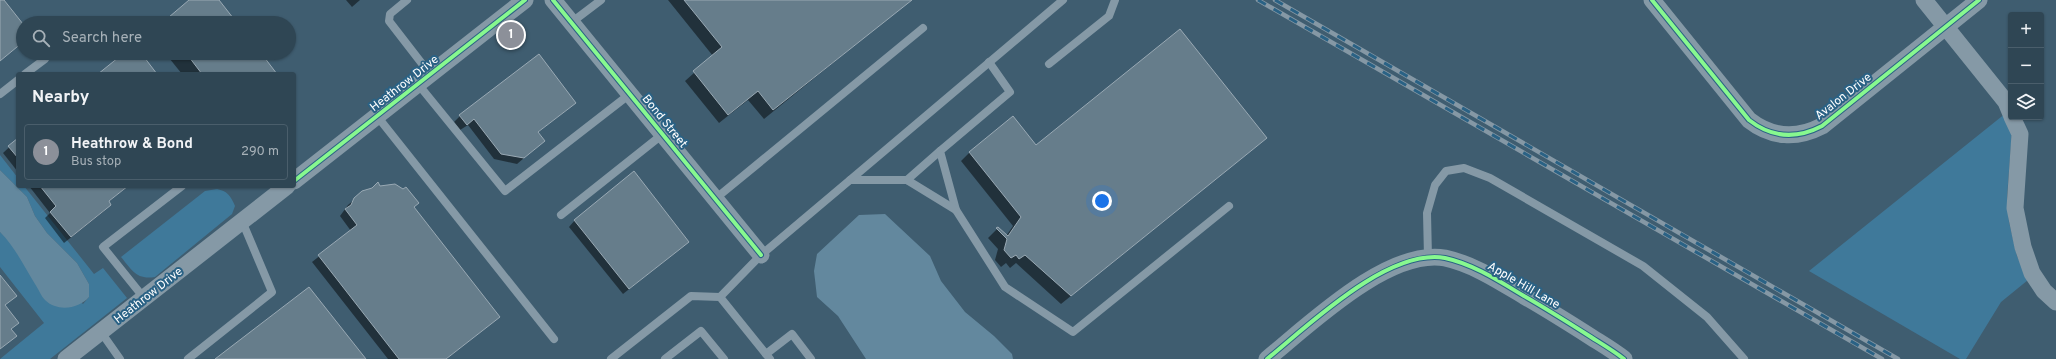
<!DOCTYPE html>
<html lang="en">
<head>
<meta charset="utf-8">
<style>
  :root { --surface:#2f4654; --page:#374d5a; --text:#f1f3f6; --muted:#a7b1b8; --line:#4a5e6b; --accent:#8c9099 }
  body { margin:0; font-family:Overpass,sans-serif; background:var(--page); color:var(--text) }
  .controls { position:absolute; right:12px; top:12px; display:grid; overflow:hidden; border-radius:4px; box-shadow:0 1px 3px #0004 }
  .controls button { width:36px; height:36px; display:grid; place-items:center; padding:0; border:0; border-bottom:1px solid var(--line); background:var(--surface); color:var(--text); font:20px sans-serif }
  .you { position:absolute; left:1102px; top:201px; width:14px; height:14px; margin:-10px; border:3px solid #fff; border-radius:50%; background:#1a73e8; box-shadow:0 0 0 6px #1a73e833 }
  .badge { display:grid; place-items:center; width:26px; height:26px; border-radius:50%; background:var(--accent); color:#fff; font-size:13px; font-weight:700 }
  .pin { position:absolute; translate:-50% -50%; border:2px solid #fff; box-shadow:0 1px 4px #0006 }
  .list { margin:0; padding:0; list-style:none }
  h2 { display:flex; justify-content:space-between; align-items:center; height:52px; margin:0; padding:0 16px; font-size:17px }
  h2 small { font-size:13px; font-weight:400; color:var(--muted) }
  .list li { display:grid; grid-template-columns:26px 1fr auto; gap:12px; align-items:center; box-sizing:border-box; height:56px; margin:0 8px 8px; padding:0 8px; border:1px solid var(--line); border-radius:4px }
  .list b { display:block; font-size:15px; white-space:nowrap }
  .list p { margin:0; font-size:13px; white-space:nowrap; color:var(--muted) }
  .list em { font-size:13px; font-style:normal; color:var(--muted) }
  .icon { flex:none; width:22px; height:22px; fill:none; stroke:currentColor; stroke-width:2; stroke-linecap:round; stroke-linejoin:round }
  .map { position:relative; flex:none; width:2056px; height:359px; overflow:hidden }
  .search { position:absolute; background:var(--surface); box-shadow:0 1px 3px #0004; left:16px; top:16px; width:280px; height:44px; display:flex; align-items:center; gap:10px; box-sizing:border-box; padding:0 14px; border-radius:22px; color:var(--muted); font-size:15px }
  .panel { position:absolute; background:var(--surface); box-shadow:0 1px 3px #0004; left:16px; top:72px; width:280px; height:116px; border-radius:4px }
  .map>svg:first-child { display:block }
</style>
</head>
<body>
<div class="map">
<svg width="2056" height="359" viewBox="0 0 2056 359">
  <rect width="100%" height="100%" fill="#3f5d70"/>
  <g fill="#3f799a">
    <path d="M2006,113L2012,131L2007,197L2009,222L2017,256L2028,280L2001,302L1966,359H1960L1809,271Z"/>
    <path d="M0,155L18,178V186H24L94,274L103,268L127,298L50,359H0L44,323L0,267V232L83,304L89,297V284L77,263L47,233L35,216L27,197L0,170Z"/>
    <path d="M217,189C227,191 231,196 235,206L232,214L155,277C136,280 132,270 121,257L205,191Z"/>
  </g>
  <g fill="#63889e">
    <path d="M0,170L27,197L35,216L47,233L77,263L89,284V297C79,309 57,312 45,300C41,296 38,288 35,284C24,266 15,247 0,232Z"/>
    <path d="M885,214L930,256L941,281L965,312L994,336L1012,354L1013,359H866L838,316L817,297L814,271L817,254L859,215Z"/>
  </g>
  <g fill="#0007">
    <path d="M346,0H360L352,7Z"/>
    <path d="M668,0H910L764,119L748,100L719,123L685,81L713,56Z"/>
    <path d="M165,53H259L275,74H182Z"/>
    <path d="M568,109L538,132L544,141L517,164L494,159L468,125L460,130L454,122L460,116Z"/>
    <path d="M1266,138L1061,304L1016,263L1010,268L1006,263L1001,267L995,260L998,249L988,238L998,228L1006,236L1013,226L961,161L970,152L1036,147Z"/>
    <path d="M18,139V172L3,153Z"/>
    <path d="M29,186H128L108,202L104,211L64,243L45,218L50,213Z"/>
    <path d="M380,187L413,207L499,317L446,359H388L312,262L351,231L340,216L348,205L355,199Z"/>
    <path d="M575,220L688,242L623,294L569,227Z"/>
  </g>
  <g fill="#667d8b" stroke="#99a9b4">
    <path d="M0,0H4L23,24V42L0,61Z"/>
    <path d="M189,0H219L237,23H162Z"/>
    <path d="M684,0H912L773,110L758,91L728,115L693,71L722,47Z"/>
    <path d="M1180,29L1267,138L1071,296L1025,255L1019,259L1016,255L1011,258L1004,250L1007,239L996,228L998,227L1008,236L1021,217L969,152L1013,116L1036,145Z"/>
    <path d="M124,53H141L157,74H98Z"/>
    <path d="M186,53H261L277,74H202Z"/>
    <path d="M539,54L576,103L538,132L545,141L524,158L501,154L474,119L467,125L459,115Z"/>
    <path d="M18,138V158L8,146Z"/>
    <path d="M634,171L689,242L629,289L574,220Z"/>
    <path d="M378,182L380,186L395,184L403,189L406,187L419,203L414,207L500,317L446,359H399L318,255L357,225L345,209L351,205L354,198L362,191L372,188Z"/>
    <path d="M40,186H128L109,201L111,205L71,237L50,212L56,206Z"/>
    <path d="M0,275L17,296L5,305L19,323L11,329L17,336L0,349Z"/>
    <path d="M309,287L366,359H215Z"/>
  </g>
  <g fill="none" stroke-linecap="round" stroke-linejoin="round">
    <g stroke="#8599a6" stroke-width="8">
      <path d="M407,0L390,14L389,21L430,74"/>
      <path d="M572,22L601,0"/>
      <path d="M1049,64L1109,16L1115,0"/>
      <path d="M25,74L45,59"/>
      <path d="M418,84L505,191L630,94"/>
      <path d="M0,94L18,80"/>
      <path d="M377,116L554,339"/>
      <path d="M850,180L1063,0"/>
      <path d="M907,180L940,151"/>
      <path d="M715,199L923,28"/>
      <path d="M956,210L940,151L1010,92L989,62"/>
      <path d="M561,215L663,134"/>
      <path d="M1428,257L1427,213L1435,185L1446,171L1464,168L1490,178L1643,266L1707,317L1744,359"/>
      <path d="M720,297L761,255L850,180H907L956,210L1005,287L1073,332L1229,206"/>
      <path d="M144,298L103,247L182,186"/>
      <path d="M101,332L120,359"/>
      <path d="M766,354L792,334L811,359"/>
      <path d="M188,359L272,292L242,221"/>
      <path d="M611,359L691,296L720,297L770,359"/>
      <path d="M665,359L701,331L724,359"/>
    </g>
    <g stroke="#8599a6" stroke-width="17">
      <path d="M553,0L761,255"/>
      <path d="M1652,0L1749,120C1772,138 1797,139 1822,126L1979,0"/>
      <path d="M1924,0L2006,102L2011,114"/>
      <path d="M2012,117L2020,134L2015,208L2023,247L2032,273L2044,291L2056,302"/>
      <path d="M294,181L525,0"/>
      <path d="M66,359L287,186"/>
      <path d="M1267,359C1309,325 1388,248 1445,258C1473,264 1499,281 1524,296C1547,309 1569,323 1591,337C1602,344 1614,351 1624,359"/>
    </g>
    <g stroke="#8598a5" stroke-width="4.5">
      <g id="rail">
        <path d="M1258,0L1882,359"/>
        <path d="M1275,0L1898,359"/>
      </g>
    </g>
    <use href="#rail" stroke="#2a6285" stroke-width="3" stroke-dasharray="9" stroke-linecap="butt"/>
    <g stroke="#2a6285" stroke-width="6">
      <g id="cycleway">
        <path d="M553,0L761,255"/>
        <path d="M1652,0L1749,120C1772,138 1797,139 1822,126L1979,0"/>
        <path d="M294,181L525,0"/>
        <path d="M1267,359C1309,325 1388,248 1445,258C1473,264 1499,281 1524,296C1547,309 1569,323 1591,337C1602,344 1614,351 1624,359"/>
      </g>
    </g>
    <use href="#cycleway" stroke="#87f88f" stroke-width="4"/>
  </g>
  <g text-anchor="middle" stroke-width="4" stroke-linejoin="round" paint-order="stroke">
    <g font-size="12" fill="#fff" stroke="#2a6285">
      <text transform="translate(404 83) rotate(-38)" y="4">Heathrow Drive</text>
      <text transform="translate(1843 96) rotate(-38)" y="4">Avalon Drive</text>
      <text transform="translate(665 121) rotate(51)" y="4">Bond Street</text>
      <text transform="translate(1524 285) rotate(30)" y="4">Apple Hill Lane</text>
      <text transform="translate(148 295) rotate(-38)" y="4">Heathrow Drive</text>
    </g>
  </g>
</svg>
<div class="controls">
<button>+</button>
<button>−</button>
<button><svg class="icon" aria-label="layers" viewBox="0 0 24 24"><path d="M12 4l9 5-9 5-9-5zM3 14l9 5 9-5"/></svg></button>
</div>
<div class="you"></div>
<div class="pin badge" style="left:511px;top:35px">1</div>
<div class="search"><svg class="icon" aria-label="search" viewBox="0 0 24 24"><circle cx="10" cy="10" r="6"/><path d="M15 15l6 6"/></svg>Search here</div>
<section class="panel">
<h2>Nearby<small></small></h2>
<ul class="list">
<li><span class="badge">1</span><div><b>Heathrow &amp; Bond</b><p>Bus stop</p></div><em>290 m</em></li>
</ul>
</section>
</div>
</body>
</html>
